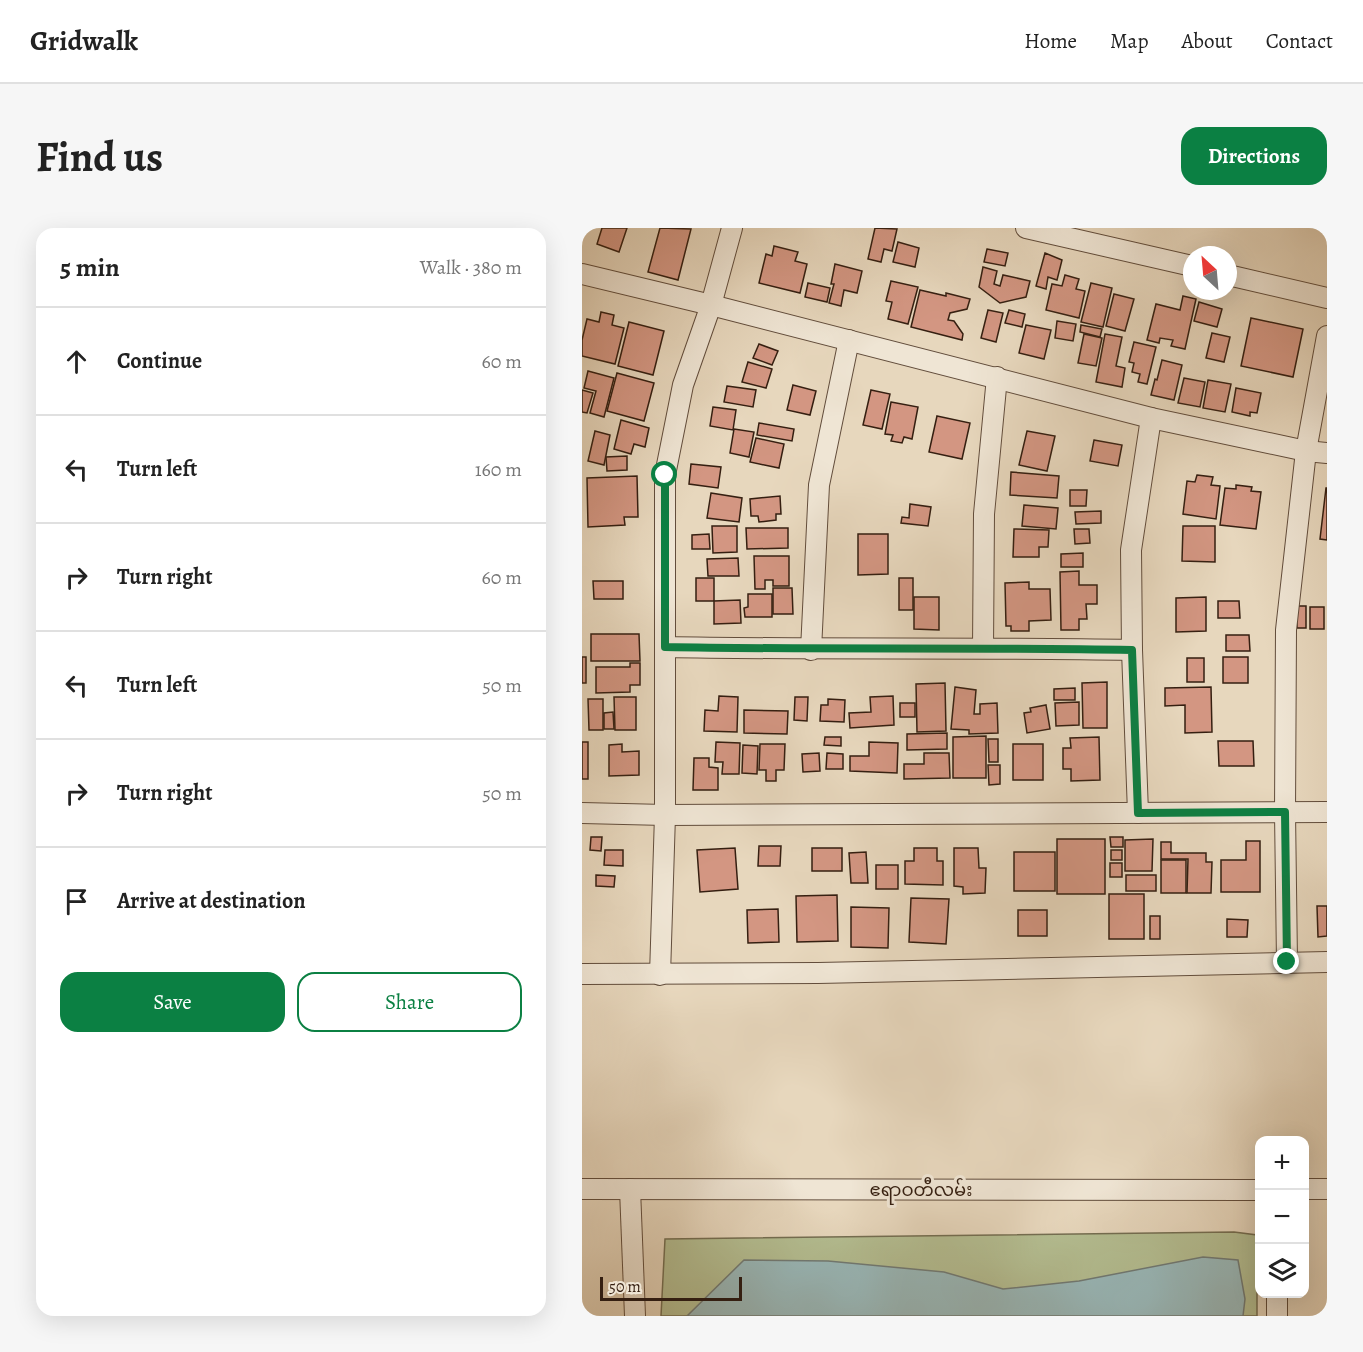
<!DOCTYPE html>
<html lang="en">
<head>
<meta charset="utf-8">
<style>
  :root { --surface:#fff; --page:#f6f6f6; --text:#222; --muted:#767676; --line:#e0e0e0; --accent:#0b8043 }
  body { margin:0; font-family:Alegreya,"Noto Sans Myanmar",serif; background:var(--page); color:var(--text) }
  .controls { position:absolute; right:18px; bottom:18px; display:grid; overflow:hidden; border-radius:12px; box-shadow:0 6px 24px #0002 }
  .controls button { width:54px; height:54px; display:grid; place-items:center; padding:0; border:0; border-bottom:2px solid var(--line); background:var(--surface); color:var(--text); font:30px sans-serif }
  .compass { position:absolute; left:601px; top:18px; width:54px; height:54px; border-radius:50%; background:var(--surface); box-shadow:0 6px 24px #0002; rotate:334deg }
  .scale { position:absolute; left:18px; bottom:15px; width:142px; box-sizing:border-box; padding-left:6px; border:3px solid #351f11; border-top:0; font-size:16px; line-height:21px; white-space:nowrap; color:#351f11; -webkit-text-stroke:4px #efe5d4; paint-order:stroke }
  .stop { position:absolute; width:18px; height:18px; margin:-14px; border:4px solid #0b8043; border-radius:50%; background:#fff }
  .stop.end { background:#0b8043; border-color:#fff; box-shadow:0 2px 6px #0008 }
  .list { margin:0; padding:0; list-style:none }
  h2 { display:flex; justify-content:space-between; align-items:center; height:78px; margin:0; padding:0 24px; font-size:26px }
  h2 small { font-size:20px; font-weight:400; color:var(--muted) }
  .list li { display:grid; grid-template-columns:39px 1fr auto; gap:18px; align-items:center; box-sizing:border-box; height:108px; padding:0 24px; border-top:2px solid var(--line) }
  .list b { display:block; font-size:22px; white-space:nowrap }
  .list em { font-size:20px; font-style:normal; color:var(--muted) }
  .actions { display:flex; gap:12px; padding:18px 24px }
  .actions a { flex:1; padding:14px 0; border:2px solid var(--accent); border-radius:18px; text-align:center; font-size:21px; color:var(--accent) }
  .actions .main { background:var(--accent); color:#fff }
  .icon { flex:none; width:33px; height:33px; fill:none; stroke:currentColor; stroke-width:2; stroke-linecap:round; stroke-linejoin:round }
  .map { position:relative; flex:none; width:745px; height:1088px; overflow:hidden; border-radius:18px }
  header { display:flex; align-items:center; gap:36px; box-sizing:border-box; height:84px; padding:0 30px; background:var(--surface); border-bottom:2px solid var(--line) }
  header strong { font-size:28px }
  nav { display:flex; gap:33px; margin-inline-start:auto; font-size:21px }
  .intro { display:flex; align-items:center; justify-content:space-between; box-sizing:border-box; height:144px; padding:0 36px }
  h1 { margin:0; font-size:42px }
  .button { padding:15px 27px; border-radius:18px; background:var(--accent); color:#fff; font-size:21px; font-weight:700 }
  main { display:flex; gap:36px; padding:0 36px }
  aside { flex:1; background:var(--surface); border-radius:18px; box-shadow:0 6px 24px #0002 }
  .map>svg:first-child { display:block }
</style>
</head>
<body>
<header>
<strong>Gridwalk</strong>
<nav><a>Home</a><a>Map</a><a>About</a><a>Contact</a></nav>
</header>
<div class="intro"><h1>Find us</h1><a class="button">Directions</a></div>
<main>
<aside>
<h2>5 min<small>Walk · 380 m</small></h2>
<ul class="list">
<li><svg class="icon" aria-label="ahead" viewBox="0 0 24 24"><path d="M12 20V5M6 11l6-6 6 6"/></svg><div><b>Continue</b></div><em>60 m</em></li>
<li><svg class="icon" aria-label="left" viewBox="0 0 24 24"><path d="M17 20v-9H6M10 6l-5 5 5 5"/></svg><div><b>Turn left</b></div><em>160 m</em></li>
<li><svg class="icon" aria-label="right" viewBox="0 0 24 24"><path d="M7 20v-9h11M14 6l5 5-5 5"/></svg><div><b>Turn right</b></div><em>60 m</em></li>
<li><svg class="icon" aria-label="left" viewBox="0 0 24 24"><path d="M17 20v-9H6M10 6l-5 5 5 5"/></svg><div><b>Turn left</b></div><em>50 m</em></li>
<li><svg class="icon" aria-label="right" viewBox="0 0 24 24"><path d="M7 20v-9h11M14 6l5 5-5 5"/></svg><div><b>Turn right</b></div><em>50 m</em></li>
<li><svg class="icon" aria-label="arrive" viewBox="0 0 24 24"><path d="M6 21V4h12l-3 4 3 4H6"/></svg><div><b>Arrive at destination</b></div></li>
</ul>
<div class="actions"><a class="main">Save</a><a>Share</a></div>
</aside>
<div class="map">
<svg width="745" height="1088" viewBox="0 0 745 1088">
  <rect width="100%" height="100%" fill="#e7d7bd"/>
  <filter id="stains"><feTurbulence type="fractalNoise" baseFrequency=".00333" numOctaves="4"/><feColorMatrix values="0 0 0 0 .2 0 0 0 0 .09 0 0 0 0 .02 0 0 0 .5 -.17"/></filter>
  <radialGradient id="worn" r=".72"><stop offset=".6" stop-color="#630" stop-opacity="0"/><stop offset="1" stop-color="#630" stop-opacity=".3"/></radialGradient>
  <path fill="#b4be92" stroke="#746e52" stroke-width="1.5" d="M652,1004L675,1007V1088H79L83,1011Z"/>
  <path fill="#99b8b9" stroke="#717b76" stroke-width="1.5" d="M621,1029L656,1032L663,1071L661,1088H105L162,1032L246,1033L362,1044L421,1061L497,1053Z"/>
  <g fill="#d39682" stroke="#351f11" stroke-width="1.5">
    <path d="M20,0H45L37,24L15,16Z"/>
    <path d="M78,0L109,1L96,52L66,44Z"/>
    <path d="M293,0L315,1L310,23L302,21L299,34L286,31Z"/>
    <path d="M316,14L337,20L333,39L311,34Z"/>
    <path d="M192,18L216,24L213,33L225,36L218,65L177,55L184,26L190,28Z"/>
    <path d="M405,21L426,25L423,38L402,34Z"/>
    <path d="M463,25L480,32L475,52L466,49L464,61L454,58Z"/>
    <path d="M253,36L280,43L275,65L262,62L259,78L247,75L252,56H249Z"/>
    <path d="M401,39L415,43L412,56L418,58L421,47L448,53L444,69L418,75L397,59Z"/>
    <path d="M483,47L497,51L494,61L503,63L497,90L464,82L470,56L480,58Z"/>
    <path d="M309,53L336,59L326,96L306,91L310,74L304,73Z"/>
    <path d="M226,55L248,60L245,74L223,69Z"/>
    <path d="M509,55L530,60L521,99L499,94Z"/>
    <path d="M338,62L364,68V65L388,71L385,81L368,85L366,92L372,93L381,106L380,112L329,99Z"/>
    <path d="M532,66L552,71L543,103L524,98Z"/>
    <path d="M601,68L614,71L603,121L589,118L591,112L578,110L577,115L565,112L574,76L598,82Z"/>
    <path d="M617,74L640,81L635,99L612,93Z"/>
    <path d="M406,82L421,85L414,114L399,110Z"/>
    <path d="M427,82L443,86L440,99L423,95Z"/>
    <path d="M19,84L32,87L30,97L42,100L33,136L0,128V112L5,91L17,94Z"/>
    <path d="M669,90L721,101L711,149L659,138Z"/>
    <path d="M475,93L494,96L491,113L473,110Z"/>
    <path d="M47,94L82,103L71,147L36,138Z"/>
    <path d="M444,97L469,102L462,131L437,125Z"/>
    <path d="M499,97L520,101L518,109L498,104Z"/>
    <path d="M630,105L648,109L642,134L624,130Z"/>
    <path d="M502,106L520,110L514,138L496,135Z"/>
    <path d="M523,106L540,109L534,138L543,140L540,159L514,154Z"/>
    <path d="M552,114L574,119L565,156L556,154L558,146L550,144L552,135L547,134Z"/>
    <path d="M177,116L196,123L190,137L171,130Z"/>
    <path d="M580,132L600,137L592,172L569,167L573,151L575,152Z"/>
    <path d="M166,134L190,141L184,160L160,154Z"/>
    <path d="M6,143L32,150L22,189L8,185L14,163L2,160Z"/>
    <path d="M35,145L72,155L62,193L25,183Z"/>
    <path d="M602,150L623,154L618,179L596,175Z"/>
    <path d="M626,152L649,156L643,184L621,180Z"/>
    <path d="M211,157L234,163L228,187L205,182Z"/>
    <path d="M145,158L174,162L171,179L142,174Z"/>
    <path d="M654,160L679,165L675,185L668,184V188L650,184Z"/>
    <path d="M0,162L11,165L5,185L0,184Z"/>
    <path d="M289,162L308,166L300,201L281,197Z"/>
    <path d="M309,174L336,179L330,211L322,209L320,215L309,213L311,207L303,206Z"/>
    <path d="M131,179L154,182L151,202L128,198Z"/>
    <path d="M355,188L388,195L380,231L347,224Z"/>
    <path d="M39,192L67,200L63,219L52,216L49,226L32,221Z"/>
    <path d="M177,195L212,201L210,213L175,207Z"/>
    <path d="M152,201L172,204L167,229L148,225Z"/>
    <path d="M13,203L28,207L22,237L6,233Z"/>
    <path d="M445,203L473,208L465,243L437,237Z"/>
    <path d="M174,210L202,216L197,240L168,234Z"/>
    <path d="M512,212L540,217L536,238L508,233Z"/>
    <path d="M45,228V242L25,243L24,229Z"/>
    <path d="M109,236L139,239L136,260L107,256Z"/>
    <path d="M429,244L477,248L475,270L428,267Z"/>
    <path d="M615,247L631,249L629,257L638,258L634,291L601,286L605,253L613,254Z"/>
    <path d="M55,248L56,289H42L43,297L6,299L5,250Z"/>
    <path d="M654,257L670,259L669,263L679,264L674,301L638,297L643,260L654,261Z"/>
    <path d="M744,260H745V312L738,311Z"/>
    <path d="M488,262H505L504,278H488Z"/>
    <path d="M129,265L160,270L157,294L125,290Z"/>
    <path d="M198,268L199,286H194V292L177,294L176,288H169L168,271Z"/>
    <path d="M328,276L349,279L346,298L319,295L320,289L327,290Z"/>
    <path d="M442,277L476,280L474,301L440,298Z"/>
    <path d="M519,283V295L494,296L493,284Z"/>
    <path d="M130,298H155V324L131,325Z"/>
    <path d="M601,298H633V334L600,333Z"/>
    <path d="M164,300H206V320L165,321Z"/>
    <path d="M432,301L467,302L466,319H457V329H431Z"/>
    <path d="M492,301H507L508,315L493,316Z"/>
    <path d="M127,306L128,321H110V307Z"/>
    <path d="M276,306H306V346L276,347Z"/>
    <path d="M501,325V339H479V326Z"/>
    <path d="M172,328H207V358H191V352H183V361H173Z"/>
    <path d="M156,330L157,348H126L125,331Z"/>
    <path d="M497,343V357H515V376H504L505,391H497V402H479L478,344Z"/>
    <rect x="114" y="350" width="18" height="23"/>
    <rect x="317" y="350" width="14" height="32"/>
    <path d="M11,353H41V371H12Z"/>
    <path d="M447,354V361H468L469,392L447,393V403H429V398H424L423,355Z"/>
    <path d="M191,360H210L211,386H191Z"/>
    <path d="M166,366H190V389H163L162,380L166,379Z"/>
    <path d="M332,369H357V402L332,401Z"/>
    <path d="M624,369V403L594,404V370Z"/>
    <path d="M158,372L159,395L132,396V373Z"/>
    <path d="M636,373H657L658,390H636Z"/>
    <path d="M714,378H724V400H715Z"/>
    <rect x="728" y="379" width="14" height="22"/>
    <path d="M9,406H57L58,433H9Z"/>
    <path d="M644,407H667L668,423H644Z"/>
    <rect x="0" y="429" width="4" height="26"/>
    <rect x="641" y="429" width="25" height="26"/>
    <rect x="605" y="430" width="17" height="24"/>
    <path d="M48,435H58V457H48V464L14,465V439H48Z"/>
    <path d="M525,454V500H501L500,455Z"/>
    <path d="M363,455L364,503L335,504L334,456Z"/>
    <path d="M373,459L394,462L392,486H398V476L415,475L416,505L387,506V502L369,501Z"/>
    <path d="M629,459L630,504L603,505V477L583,478V460Z"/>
    <path d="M493,460V472H472V461Z"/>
    <path d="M137,468L156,469L155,504L122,503L123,482L136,483Z"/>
    <path d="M311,468L312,497L268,500L267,485L289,484L288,469Z"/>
    <path d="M32,469H54V502H33Z"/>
    <path d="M213,469H226L225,493L212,492Z"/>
    <path d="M6,471H21V502H7Z"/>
    <path d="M246,471L263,472L262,494L238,493L239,477H246Z"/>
    <path d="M497,474V497L474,498L473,475Z"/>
    <rect x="318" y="475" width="15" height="14"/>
    <path d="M464,477L468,501L445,505L442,485L449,484L448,480Z"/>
    <path d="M162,482L206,483L205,506L162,505Z"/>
    <path d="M31,484L32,501H22V485Z"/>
    <path d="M365,505V521L325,522V506Z"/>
    <path d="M404,508V550H371V509Z"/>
    <path d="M243,509H259V518L242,517Z"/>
    <path d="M517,509L518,552L489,553V541H481V520H489L488,510Z"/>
    <path d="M406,511H416V534H407Z"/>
    <path d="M636,513H671L672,538H637Z"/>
    <rect x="0" y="514" width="6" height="37"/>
    <path d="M134,514L158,515L157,546H140L141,534H133Z"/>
    <path d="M287,514L316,515L315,545L268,543V528H287Z"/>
    <path d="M40,516V524L57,523V547L27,548V517Z"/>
    <path d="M178,516H203L202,542H194V553H184V542H177Z"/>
    <rect x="431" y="516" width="30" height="36"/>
    <path d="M161,517L176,518L175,546L160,545Z"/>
    <path d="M237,525L238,543L221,544L220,526Z"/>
    <path d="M245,525L261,526V541H244Z"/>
    <path d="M342,525H367L368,550L322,551V536H342Z"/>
    <path d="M112,530H127V539L136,540V562H111Z"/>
    <path d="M406,537H418V556L407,557Z"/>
    <path d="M9,609H20L19,623L8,622Z"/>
    <path d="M528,609H541V619H529Z"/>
    <rect x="475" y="611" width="48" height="55"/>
    <path d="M571,611L570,643H543V612Z"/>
    <path d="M664,613H678V664H639V632H664Z"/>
    <path d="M579,614H589V625H624V634H630L629,665H605L606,631H579Z"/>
    <path d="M177,618H199L198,638H176Z"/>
    <path d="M153,620L156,661L118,664L115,622Z"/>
    <rect x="230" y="620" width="30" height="23"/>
    <path d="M332,620H355V633H361V657L323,656V633H332Z"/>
    <path d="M372,620H396L397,640H404L403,665L381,666V659L372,658Z"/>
    <path d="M23,622H41V638L22,637Z"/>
    <rect x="529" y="622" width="11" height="10"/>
    <path d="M284,624L286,655H269L267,625Z"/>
    <rect x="432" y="624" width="41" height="39"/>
    <rect x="579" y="632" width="25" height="33"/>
    <rect x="528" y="635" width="12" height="14"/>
    <rect x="294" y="637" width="22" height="24"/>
    <path d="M14,647L33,648L32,659L14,658Z"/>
    <rect x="544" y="647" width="30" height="16"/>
    <rect x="527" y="666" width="35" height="45"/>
    <path d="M255,667L256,713L215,714L214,668Z"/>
    <path d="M329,670L367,671L364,716L327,714Z"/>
    <path d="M735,678H745V708L736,709Z"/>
    <path d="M269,679L307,680L306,720L269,719Z"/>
    <path d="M196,681L197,714L166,715L165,682Z"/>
    <rect x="436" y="682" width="29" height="26"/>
    <rect x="568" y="688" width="10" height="23"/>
    <path d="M645,691L666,692L665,709H645Z"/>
  </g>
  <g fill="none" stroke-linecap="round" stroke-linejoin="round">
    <g stroke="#624d3c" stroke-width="22">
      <g id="street">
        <path d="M444,0L610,38"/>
        <path d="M0,46L129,77L569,190L724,223L745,225"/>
        <path d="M646,47L745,70"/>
        <path d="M83,419C239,422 394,419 550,422"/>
        <path d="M401,420L402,286L415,149"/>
        <path d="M229,422L237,257L267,112"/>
        <path d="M0,585L83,587L745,584"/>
        <path d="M556,585L550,422L549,322L569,190"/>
        <path d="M705,734L703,584L704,402L724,223L745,108"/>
        <path d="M0,746L236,745L745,734"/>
        <path d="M78,747L83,587V247L101,157L129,77L150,0"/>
        <path d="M0,961L678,962"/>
        <path d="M48,961L53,1088"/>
        <path d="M722,961H745"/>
        <path d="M695,1066V1088"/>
      </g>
    </g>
    <use href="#street" stroke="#efe5d4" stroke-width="20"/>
  </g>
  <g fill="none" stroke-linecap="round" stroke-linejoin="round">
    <path stroke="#0b8043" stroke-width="8" d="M83,247V419C239,422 394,419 550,422L556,585L703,584L705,734"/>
  </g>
  <g text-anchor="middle" stroke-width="6" stroke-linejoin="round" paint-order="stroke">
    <g font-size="18" fill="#351f11" stroke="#efe5d4">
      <text x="339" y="968">ဧရာဝတီလမ်း</text>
    </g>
  </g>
  <rect width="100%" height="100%" filter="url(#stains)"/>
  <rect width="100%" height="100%" fill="url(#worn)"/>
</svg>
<div class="controls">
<button>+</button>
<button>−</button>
<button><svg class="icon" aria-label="layers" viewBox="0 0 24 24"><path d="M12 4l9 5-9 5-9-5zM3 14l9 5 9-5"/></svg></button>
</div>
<svg class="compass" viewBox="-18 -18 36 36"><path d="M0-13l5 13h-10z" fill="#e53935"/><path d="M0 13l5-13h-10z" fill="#767676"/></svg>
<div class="scale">50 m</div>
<div class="stop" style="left:83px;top:247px"></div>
<div class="stop end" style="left:705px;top:734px"></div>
</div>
</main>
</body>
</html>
